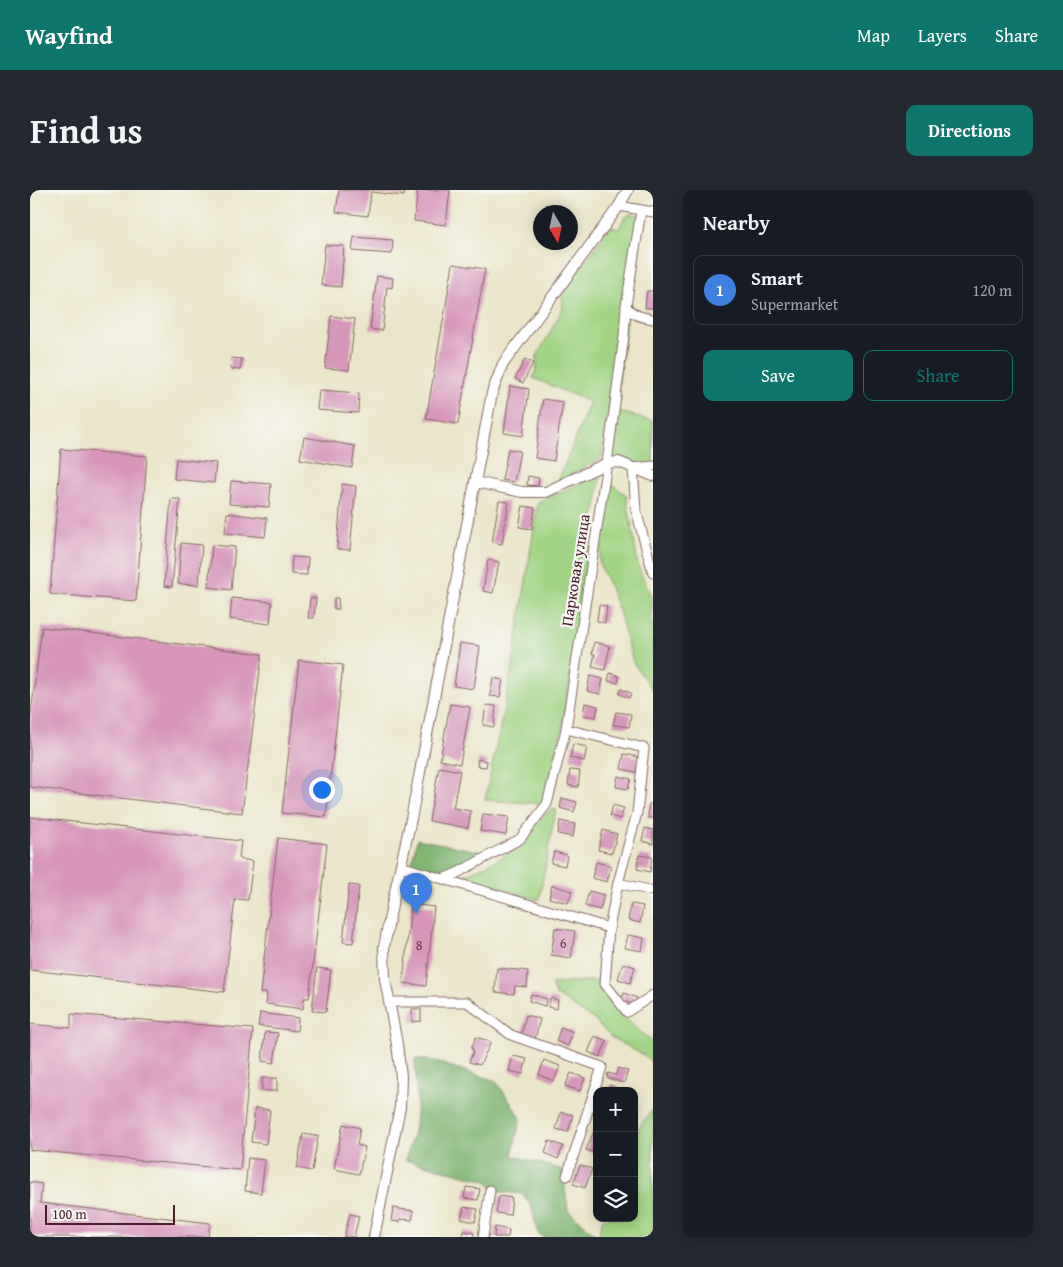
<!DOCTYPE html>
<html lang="en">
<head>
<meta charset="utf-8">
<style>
  :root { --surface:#171b24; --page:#242831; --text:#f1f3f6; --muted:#9ea1a6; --line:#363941; --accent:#0f766e }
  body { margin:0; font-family:"Gentium Book Plus",serif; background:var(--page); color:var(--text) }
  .controls { position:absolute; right:15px; bottom:15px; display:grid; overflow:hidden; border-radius:10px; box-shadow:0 2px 12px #0003 }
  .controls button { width:45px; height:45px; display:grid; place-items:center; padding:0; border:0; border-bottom:1px solid var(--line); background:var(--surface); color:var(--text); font:25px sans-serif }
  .compass { position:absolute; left:503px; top:15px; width:45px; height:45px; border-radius:50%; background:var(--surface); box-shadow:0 2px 12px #0003; rotate:171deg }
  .scale { position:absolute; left:15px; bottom:12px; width:130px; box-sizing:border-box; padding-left:5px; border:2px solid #4a1f2b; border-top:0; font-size:14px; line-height:18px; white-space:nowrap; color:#4a1f2b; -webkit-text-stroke:4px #f6f6f2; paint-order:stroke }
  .you { position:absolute; left:291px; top:599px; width:18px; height:18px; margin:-12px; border:4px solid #fff; border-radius:50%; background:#1a73e8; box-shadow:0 0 0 8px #1a73e833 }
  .badge { display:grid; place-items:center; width:32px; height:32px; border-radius:50%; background:var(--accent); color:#fff; font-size:16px; font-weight:700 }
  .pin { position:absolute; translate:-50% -41px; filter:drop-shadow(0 1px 2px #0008) }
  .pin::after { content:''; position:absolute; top:26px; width:18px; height:15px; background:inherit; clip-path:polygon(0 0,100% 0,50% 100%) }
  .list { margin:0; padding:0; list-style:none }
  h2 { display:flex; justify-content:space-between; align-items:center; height:65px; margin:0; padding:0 20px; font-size:21px }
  h2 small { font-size:16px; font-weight:400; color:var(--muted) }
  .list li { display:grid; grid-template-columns:32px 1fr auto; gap:15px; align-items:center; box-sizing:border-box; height:70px; margin:0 10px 10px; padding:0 10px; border:1px solid var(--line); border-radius:10px }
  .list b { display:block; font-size:19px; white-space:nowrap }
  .list p { margin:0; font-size:16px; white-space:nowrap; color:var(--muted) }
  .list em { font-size:16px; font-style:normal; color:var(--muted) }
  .actions { display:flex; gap:10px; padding:15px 20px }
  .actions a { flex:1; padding:11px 0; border:1px solid var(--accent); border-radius:10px; text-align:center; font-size:18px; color:var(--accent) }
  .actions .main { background:var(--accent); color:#fff }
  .icon { flex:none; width:28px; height:28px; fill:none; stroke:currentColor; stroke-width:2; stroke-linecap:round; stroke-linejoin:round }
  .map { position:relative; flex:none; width:623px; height:1047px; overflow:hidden; border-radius:10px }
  header { display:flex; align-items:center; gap:30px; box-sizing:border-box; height:70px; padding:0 25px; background:var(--accent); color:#fff }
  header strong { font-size:24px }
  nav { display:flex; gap:28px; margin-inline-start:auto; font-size:18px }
  .intro { display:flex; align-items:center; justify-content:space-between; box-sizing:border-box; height:120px; padding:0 30px }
  h1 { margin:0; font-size:35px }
  .button { padding:12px 22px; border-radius:10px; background:var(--accent); color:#fff; font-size:18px; font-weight:700 }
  main { display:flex; gap:30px; padding:0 30px }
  aside { flex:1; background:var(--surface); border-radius:10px; box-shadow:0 2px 12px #0003 }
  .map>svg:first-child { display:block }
</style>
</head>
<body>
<header>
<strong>Wayfind</strong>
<nav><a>Map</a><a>Layers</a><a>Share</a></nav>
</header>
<div class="intro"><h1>Find us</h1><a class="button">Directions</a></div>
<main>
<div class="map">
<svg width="623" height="1047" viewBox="0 0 623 1047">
  <rect width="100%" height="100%" fill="#f6f6f2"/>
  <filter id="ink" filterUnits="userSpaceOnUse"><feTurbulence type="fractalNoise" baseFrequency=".02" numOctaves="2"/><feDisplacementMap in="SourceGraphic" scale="10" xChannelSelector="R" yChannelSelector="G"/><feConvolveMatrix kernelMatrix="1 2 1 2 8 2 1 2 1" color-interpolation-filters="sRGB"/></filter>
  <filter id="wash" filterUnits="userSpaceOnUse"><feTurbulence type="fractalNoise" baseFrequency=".0096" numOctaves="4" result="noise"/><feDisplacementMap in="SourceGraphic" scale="20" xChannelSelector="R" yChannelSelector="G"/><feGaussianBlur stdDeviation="1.12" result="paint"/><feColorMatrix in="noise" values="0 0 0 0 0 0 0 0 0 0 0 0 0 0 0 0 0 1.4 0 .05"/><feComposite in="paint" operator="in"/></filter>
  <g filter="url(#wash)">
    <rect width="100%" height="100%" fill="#ebe6c9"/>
    <g fill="#a1d484" stroke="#767a58">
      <path d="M600,24L610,25L586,214H580L571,269L528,291L560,212L503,188L507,176L506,168L533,118L532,104L580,37L589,39L594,28Z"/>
      <path d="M586,221L623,231V282L596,270L581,267L587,235Z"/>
      <path d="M571,284L532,540L513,614L455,610L482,480L508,312Z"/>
      <path d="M581,293L596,305L602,337L608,376L622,409L623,501L604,474L597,452L590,424L577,390L569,373Z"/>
      <path d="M526,619L509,710L430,687C451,677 477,668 494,651C505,640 510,622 526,619Z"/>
      <path d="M570,790C574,808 607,841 623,852V873L615,866L582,848L564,830L525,804L521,794Z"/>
      <path d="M623,918V1047H568L573,1028H604V945Z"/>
    </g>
    <g fill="#80b672" stroke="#656a4e">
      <path d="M387,649L453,662L426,678L413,684L381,675Z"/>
      <path d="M385,869L404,871L466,891L491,928L482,965L533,980L538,1020L568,1047H513L508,1043L501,1016L493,1004L464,1001L457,991L375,970L384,942L387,914Z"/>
    </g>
    <g id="blocks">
      <g fill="#d797bb">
        <path d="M309,0H375L374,6L341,2L338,26L306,22Z"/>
        <path d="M388,0H420L416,35L384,31Z"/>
        <path d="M324,47L363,50L362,64L322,61Z"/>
        <path d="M295,55L314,56L311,97L291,95Z"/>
        <path d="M423,74L455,79L428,234L396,229Z"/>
        <path d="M347,86L363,88L362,98L357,97L352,141L340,139Z"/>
        <path d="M617,101H623V118H615Z"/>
        <path d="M301,126L325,129L319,180L295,178Z"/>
        <path d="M201,168L212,169L210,180L200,179Z"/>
        <path d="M495,169L503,173L493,193L485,189Z"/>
        <path d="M480,196L499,199L493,246L474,243Z"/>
        <path d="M289,200L329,203L328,223L287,220Z"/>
        <path d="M513,209L533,212L524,271L505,268Z"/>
        <path d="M274,247L325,256L322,278L270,269Z"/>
        <path d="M31,259L117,266L106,411L20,404Z"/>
        <path d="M478,259L490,261L484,292L472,290Z"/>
        <path d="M146,269L186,273L184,293L144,289Z"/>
        <path d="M498,286L509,288L508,296L497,295Z"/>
        <path d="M201,291L241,294L239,317L199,314Z"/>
        <path d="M312,294L326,296L320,360L307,359Z"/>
        <path d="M141,309H150L142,397L134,396Z"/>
        <path d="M469,311L479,312L472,354L462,352Z"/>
        <path d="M493,316L505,318L502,339L489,337Z"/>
        <path d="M197,323L237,328L235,347L195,343Z"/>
        <path d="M151,353L172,355L169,395L148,394Z"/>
        <path d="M182,355L205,357L201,400L178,397Z"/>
        <path d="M262,367L278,368L277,385L261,384Z"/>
        <path d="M458,370L469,372L463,403L453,401Z"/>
        <path d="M202,408L242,412L240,434L200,429Z"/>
        <path d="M280,408H286L284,428H278Z"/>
        <path d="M304,408H308L309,419H304Z"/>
        <path d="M569,415L577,416L575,433L567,431Z"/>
        <path d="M12,437L232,464L212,623L0,597V531Z"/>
        <path d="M564,452L580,456L575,480L562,477L565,464H562Z"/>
        <path d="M430,453L450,456L444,499L424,496Z"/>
        <path d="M269,470L313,475L296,627L252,623Z"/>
        <path d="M580,483L589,486L588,493L578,491Z"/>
        <path d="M560,486L573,489L570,504L557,501Z"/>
        <path d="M463,488L473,490L470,507L460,506Z"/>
        <path d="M591,499L601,503L599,508L589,504Z"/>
        <path d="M555,513L568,516L566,527L553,525Z"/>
        <path d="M420,514L440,517L430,574L410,570Z"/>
        <path d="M456,515L466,516L464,537L453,535Z"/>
        <path d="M586,522L601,524L599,537L583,535Z"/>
        <path d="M543,554L557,557L554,571L540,568Z"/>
        <path d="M594,564L609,567L606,582L591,579Z"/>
        <path d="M448,569L457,571L456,577L447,576Z"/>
        <path d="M409,577L430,581L423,618L441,621L438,638L399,631Z"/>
        <path d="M540,580L550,581L548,597L538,595Z"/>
        <path d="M588,586L601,589L598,599L586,597Z"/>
        <path d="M532,608L547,612L544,622L530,618Z"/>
        <path d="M619,614H623V628H618Z"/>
        <path d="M583,615L594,618L590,629L580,626Z"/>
        <path d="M453,624L479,627L476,645L450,641Z"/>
        <path d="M0,627L211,651L209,669L223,671L218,710L205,709L194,802L0,780Z"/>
        <path d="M530,631L545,634L543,647L528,644Z"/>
        <path d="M615,638L623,640V654L612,651Z"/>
        <path d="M573,640L587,644L582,663L568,660Z"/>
        <path d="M248,648L297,654L279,808H274L273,819L236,814L237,803H230Z"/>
        <path d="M524,662L537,665L535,676L521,673Z"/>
        <path d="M609,665L622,667L620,682L607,679Z"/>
        <path d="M566,672L581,676L577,692L562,688Z"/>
        <path d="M319,695L329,696L323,753L313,752Z"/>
        <path d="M522,695L542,701L538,713L519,708Z"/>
        <path d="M559,701L574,705L570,720L555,716Z"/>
        <path d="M381,714L404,717L396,796L373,793Z"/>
        <path d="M601,714L613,716L610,733L598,730Z"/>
        <path d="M525,738L545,741L541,768L521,765Z"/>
        <path d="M598,745L614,748L612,761L595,758Z"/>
        <path d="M593,773L605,777L600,793L588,789Z"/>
        <path d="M287,778L301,780L296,822L282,821Z"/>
        <path d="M467,778L498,781L497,797L485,796L484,804L465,802Z"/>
        <path d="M594,803L607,808L605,815L592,810Z"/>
        <path d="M501,804L517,809L515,816L499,811Z"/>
        <path d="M520,808L528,810L527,819L518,817Z"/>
        <path d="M382,819H391V831L382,832Z"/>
        <path d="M230,823L268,828L267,841L228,836Z"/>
        <path d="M41,824L223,839L210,980L0,960V834L41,838Z"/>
        <path d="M496,825L510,829L505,849L491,846Z"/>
        <path d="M531,837L543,842L538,856L526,851Z"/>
        <path d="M235,842L248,843L244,873L232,871Z"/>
        <path d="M565,846L577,851L570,867L558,862Z"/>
        <path d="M446,847L461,852L450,875L439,872L444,860L441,859Z"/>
        <path d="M483,866L497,869L493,884L479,881Z"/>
        <path d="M514,870L530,876L524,891L509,885Z"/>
        <path d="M588,878L598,881L594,893L577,888L578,883L586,885Z"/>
        <path d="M541,883L555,888L550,901L535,896Z"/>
        <rect x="232" y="888" width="15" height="13"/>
        <path d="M580,895L594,901H577Z"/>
        <path d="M225,918L240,920L236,954L221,952Z"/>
        <path d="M531,922L543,925L538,942L526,939Z"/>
        <path d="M313,934L330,938L327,955L335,957L329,984L304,979Z"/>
        <path d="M567,934V964L556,960Z"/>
        <path d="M273,944L288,946L282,981L267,978Z"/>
        <path d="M519,951L533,956L528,969L515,963Z"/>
        <path d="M218,968L235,970L231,1003L215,1001Z"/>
        <path d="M550,975L562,979L555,998L543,994Z"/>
        <path d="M0,992L12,994L10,1013L180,1033L178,1047H0Z"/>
        <path d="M436,997L450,999L448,1010L434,1008Z"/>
        <path d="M469,1006L482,1008L480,1025L466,1023Z"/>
        <path d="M434,1017L448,1019L445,1032L431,1029Z"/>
        <path d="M363,1018L384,1021L382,1030L370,1029V1032L361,1031Z"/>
        <path d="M320,1024L329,1026L324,1047H314Z"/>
        <path d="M465,1037L479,1040L478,1047H464Z"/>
        <path d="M434,1041L444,1043V1047H432Z"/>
      </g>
    </g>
  </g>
  <g filter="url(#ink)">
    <use href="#blocks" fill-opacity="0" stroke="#826562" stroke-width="1"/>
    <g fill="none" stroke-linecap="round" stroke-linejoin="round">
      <g stroke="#826562" stroke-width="11">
        <g id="minor">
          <path d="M589,16L623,22"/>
          <path d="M596,116C603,126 612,127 623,129"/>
          <path d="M623,276L603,278L606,320L623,383"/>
          <path d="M536,539L614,558L607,623L588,693L579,738L575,794L597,822L623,805"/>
          <path d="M371,676L413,689L427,683L490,649L517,614L536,539L577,273L594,146L596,116L611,21"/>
          <path d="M413,689L579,738"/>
          <path d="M588,693L623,701"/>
          <path d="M359,812H437L481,845L572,877L537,986"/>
          <path d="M453,1047L460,1000"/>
        </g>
      </g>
      <g stroke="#826562" stroke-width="12">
        <g id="tertiary">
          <path d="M445,292L492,302H516L577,273L589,272L623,286"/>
          <path d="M344,1047L370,917L371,886L367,854L355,789L354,757L362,715L381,629L462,203L473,174L589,16L598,0"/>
        </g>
      </g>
      <use href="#minor" stroke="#fff" stroke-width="9"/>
      <use href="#tertiary" stroke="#fff" stroke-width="10"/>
    </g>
  </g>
  <g text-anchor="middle" stroke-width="4.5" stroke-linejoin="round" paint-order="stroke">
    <g font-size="14" fill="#6d3d4f">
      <text x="533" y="758">6</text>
      <text x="389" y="760">8</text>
    </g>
    <g font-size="16" fill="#4a1f2b" stroke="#f6f6f2">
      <text transform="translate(545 380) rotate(-81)" y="6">Парковая улица</text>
    </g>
  </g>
</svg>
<div class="controls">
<button>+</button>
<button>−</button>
<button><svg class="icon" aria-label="layers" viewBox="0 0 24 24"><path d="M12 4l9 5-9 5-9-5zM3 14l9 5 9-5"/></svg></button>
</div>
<svg class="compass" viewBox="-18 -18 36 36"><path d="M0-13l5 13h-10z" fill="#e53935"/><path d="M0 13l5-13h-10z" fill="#9ea1a6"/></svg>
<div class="scale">100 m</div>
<div class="you"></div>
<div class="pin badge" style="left:386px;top:724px;background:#3f7fe0">1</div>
</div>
<aside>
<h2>Nearby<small></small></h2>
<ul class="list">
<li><span class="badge" style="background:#3f7fe0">1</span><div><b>Smart</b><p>Supermarket</p></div><em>120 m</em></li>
</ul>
<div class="actions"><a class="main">Save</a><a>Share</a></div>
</aside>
</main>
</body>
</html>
